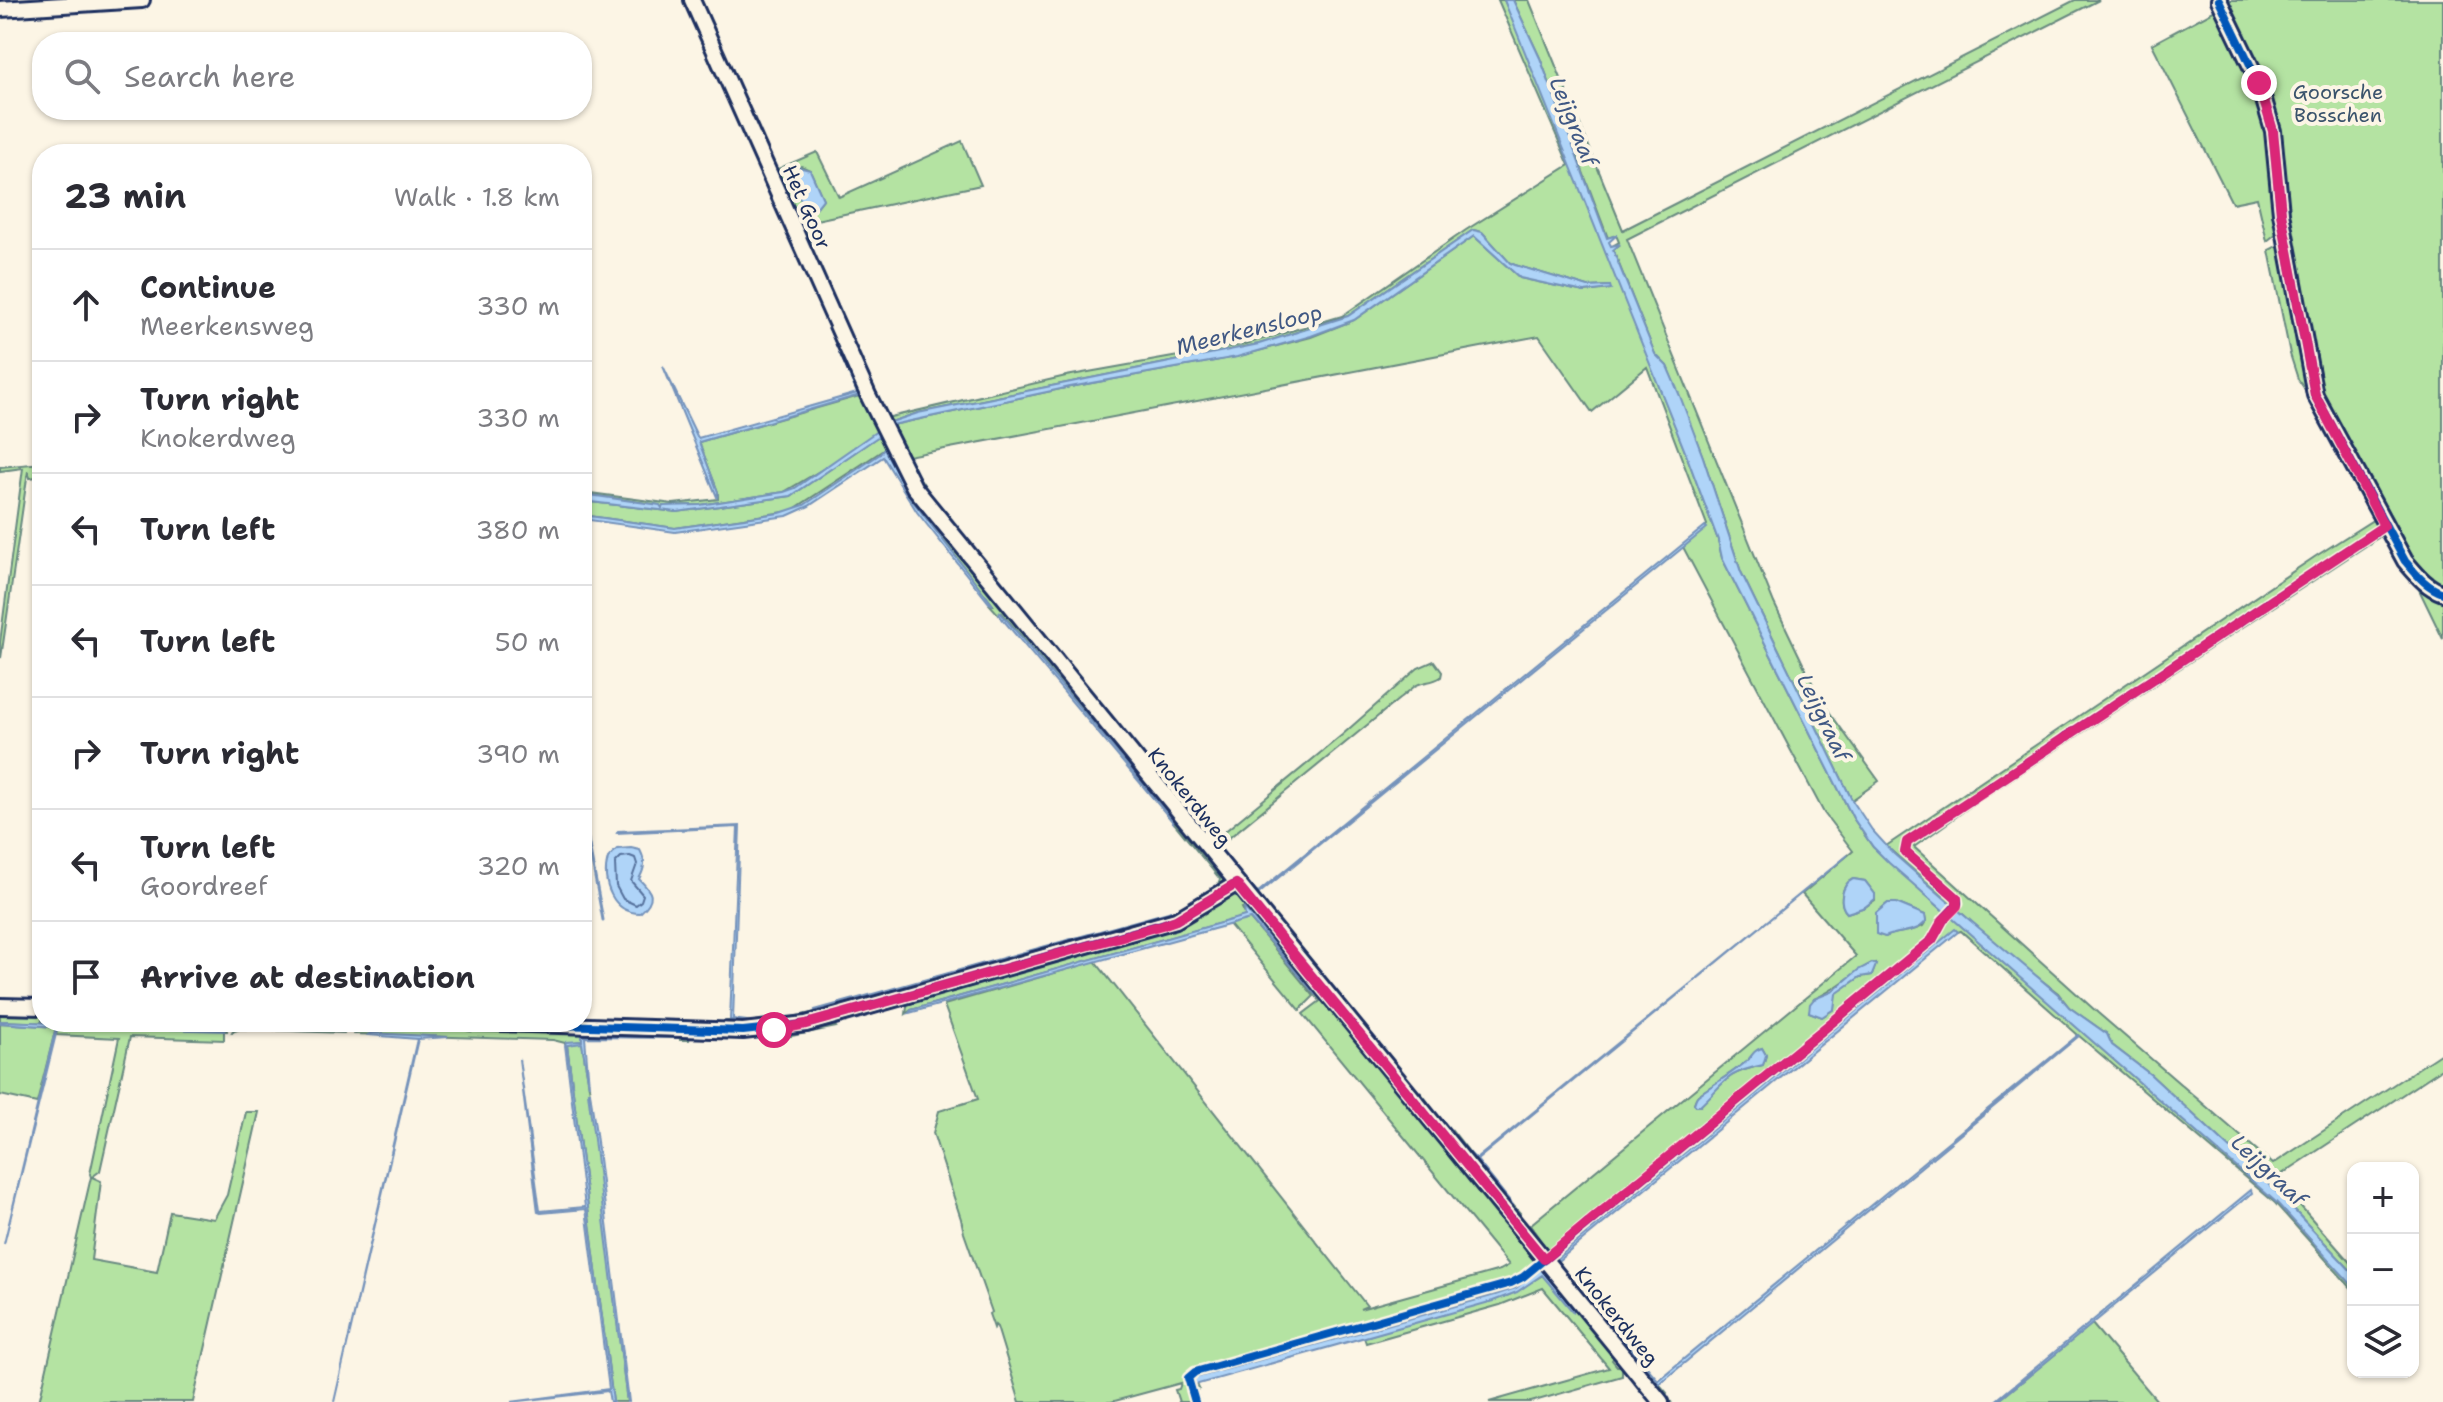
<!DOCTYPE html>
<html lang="en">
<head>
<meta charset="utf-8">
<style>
  :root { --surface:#fff; --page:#f7f7f7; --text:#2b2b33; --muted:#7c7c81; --line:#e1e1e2 }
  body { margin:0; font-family:"Shantell Sans",sans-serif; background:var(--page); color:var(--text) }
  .controls { position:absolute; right:24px; bottom:24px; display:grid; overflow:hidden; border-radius:16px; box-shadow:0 2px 6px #0004 }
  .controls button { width:72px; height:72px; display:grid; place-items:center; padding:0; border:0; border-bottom:2px solid var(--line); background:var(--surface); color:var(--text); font:40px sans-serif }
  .stop { position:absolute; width:24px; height:24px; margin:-18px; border:6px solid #db2777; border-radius:50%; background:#fff }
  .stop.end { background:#db2777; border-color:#fff; box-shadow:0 2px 8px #0008 }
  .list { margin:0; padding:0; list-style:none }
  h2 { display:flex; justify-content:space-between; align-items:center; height:104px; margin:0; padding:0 32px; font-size:34px }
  h2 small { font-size:26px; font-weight:400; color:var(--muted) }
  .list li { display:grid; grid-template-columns:52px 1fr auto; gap:24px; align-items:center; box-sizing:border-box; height:112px; padding:0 32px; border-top:2px solid var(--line) }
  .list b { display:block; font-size:30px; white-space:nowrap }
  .list p { margin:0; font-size:26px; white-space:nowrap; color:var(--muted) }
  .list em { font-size:26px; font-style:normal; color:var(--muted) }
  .icon { flex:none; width:44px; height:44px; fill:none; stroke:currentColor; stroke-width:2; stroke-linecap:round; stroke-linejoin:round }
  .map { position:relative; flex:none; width:2443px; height:1402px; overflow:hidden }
  .search { position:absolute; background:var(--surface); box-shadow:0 2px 6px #0004; left:32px; top:32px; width:560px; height:88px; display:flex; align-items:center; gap:20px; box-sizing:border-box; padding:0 28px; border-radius:32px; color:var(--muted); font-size:30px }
  .panel { position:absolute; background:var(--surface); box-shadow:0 2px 6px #0004; left:32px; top:144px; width:560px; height:888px; border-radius:32px }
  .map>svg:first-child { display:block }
</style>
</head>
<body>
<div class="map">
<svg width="2443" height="1402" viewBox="0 0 2443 1402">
  <rect width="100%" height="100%" fill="#fcf5e5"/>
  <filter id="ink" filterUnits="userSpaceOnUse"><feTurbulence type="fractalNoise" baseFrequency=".0125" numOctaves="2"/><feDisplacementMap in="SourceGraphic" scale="16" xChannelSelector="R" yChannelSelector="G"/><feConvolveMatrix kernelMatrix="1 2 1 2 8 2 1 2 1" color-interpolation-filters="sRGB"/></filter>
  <g filter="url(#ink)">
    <g fill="#b4e3a2" stroke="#688980" stroke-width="2" fill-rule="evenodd">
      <path d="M685,0H689L897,463L1223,873V886L1189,911L821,1016L732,1027L727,1021H730L768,1022L816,1012L1172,912L1216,889L1220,879L1002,613L999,615L990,605H993L912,500L885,449L791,511L675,528L582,515V501L677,512L791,496L880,435L784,492L700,505L663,506L662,509L659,505L582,494V492L673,504L718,499V492L699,442L859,396Z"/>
      <path d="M1498,0H1504L1522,40L1686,454L1718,540L1722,558L1853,818L1873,847L1947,914L1928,941L1544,1255L1258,906L1218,857L1221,850L1224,854H1222L1234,869L1236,868L1256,896H1258L1419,1094L1421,1093L1428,1102L1426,1103L1450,1133L1452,1130L1512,1207L1513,1205L1520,1213L1519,1215L1548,1251L1530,1225L1856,956L1802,894L1853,851L1824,813L1683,547L1707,525L1647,367L1592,412L1539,336L908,456L897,436L911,465L943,513L1212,842L1342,735L1418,668L1434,661L1442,672L1441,677C1432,683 1423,681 1415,686L1219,846L1211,848L939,517L916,485L888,429L771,171L776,167L778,169L817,152L839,197L962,141L981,185L802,223L811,244L809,245L886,418L1066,376L1246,344L1342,316L1466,230L1569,165ZM801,166L810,170L823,199L816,208C800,209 796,189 791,177L793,170ZM1473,230L1482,232L1510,263L1515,265L1588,287L1610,286V289L1584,292L1520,278L1474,236L1354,320L1311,337L1236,357L1070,387L892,425L891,422L918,413L1259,344L1348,316ZM1853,879L1865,881L1875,894V900L1865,907L1847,913C1838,904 1841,885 1853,879ZM1888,903H1896L1925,915L1926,921L1923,926C1912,933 1897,931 1885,937L1877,934L1876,913ZM1872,963L1876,964L1872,975L1860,977L1835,994L1834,1009L1822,1017L1809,1012L1814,999C1836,990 1851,974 1872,963ZM1762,1048L1766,1055L1763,1065C1726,1073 1725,1081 1700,1106H1696L1694,1103C1696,1098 1696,1096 1701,1093C1714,1084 1736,1071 1748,1060C1754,1054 1753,1051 1762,1048Z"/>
      <path d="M1513,0H1529L1623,230L2075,0H2099L1627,239L1774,603L1820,699L1879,781L1852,800L1741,572L1703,457L1679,396L1667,366L1655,354L1613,249L1620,245L1612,246L1619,242L1616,235L1608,238L1540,58Z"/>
      <path d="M2229,0H2443V639L2316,377L2273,195L2277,233L2267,241L2257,198L2232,203L2152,44L2221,7L2223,10L2231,6Z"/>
      <path d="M2279,245L2302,354L2319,410L2298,379L2290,354L2269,250Z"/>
      <path d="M42,463V476L30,478L28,471L1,658L0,642L23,468L0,471V467Z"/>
      <path d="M2376,518L2384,534L1974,804L1914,847L2098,1013L2273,1164L2443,1052V1068L2276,1178L2353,1266V1273L2278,1193L2151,1075L2112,1045L2107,1034L2069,1007L2058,993L2010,956L1886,846L2316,556Z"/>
      <path d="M1232,894L1239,895L1540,1262L1523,1276L1510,1282L1194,1371L1187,1378L1194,1402H1179L1175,1390L1179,1389L1181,1383L1111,1402H1020L997,1327L995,1325L994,1328L989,1314L992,1312L964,1233L961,1219L933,1133L939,1111L978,1099L944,1005L1086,964L1095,961L1367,1306L1360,1309L1500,1270L1509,1265L1303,1014L1320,1001L1245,907L1242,908L1246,916L911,1010L906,1014L908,1000L1179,923Z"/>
      <path d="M1949,915L2277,1203L2353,1286V1290L2275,1203L2078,1035L1961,931L1958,932L1955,930L1555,1258L1604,1320L1605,1317L1613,1327L1611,1329L1667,1393L1666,1395L1671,1402H1664L1549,1257L1929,944Z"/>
      <path d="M1249,918L1314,996L1300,1010L1229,924Z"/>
      <path d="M0,1010L42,1011V1022H226L227,1031H224V1040L130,1037L100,1171L92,1177L101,1181L91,1260L157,1272L170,1212L214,1219L227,1195L246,1112H259L193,1402H39L91,1177L90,1174L119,1038L56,1035L59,1025L225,1030L0,1021Z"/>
      <path d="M831,1021L836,1027L766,1041L765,1038H690L689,1040H680V1037L583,1035L582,1041L565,1043L553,1040L354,1034L357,1027L363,1022L739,1035Z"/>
      <path d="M238,1022H345L346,1025L344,1033L240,1029L232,1032Z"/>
      <path d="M0,1023L56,1027L37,1103L0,1095Z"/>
      <path d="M582,1042L589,1086L627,1402H613L567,1045Z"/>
      <path d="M1542,1264L1615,1356L1612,1360L1617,1366H1628L1658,1402H1651L1622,1368V1376L1531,1402H1489L1609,1368L1543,1288L1500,1305L1366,1343L1364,1337L1509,1295L1543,1275L1574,1311L1544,1273L1495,1295L1195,1378V1385L1197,1384L1199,1389L1195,1392L1199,1402H1196L1189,1381L1194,1373L1512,1284Z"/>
      <path d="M2092,1324L2158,1402H1997Z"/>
    </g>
    <g fill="#afd4f8" stroke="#7492ba" stroke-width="2">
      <path d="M1504,0H1513L1540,58L1607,238L1617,235L1609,242L1611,246L1620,244L1613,250L1655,354L1667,366L1680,396L1703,457L1741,572L1852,800L1872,830L1894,854L1959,911L2058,994L2069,1007L2107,1034L2112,1045L2151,1075L2278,1193L2353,1273V1286L2277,1203L1889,863L1873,847L1853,818L1722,558L1718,540L1686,454Z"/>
      <path d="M798,167L810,170L823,199L816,208C800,209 796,189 791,177L793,170Z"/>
      <path d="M1473,230L1482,232L1510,263L1515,265L1588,287L1610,286L1611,289L1584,292L1520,278L1474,236L1354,320L1311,336L1237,357L1070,387L892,425L891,422L918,413L1259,344L1348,316Z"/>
      <path d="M792,243L860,395L699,442L718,492L717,497L663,366L698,438L857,393Z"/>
      <path d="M877,431L879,436L791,496L677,512L582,501V494L660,505L662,508L663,506L700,505L784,492L795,488Z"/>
      <path d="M884,449L912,500L993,605L989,603L917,512L883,457L809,506L787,516L675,532L582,519V515L675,528L780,513L804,505L880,454Z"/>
      <path d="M1705,526L1707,528L1256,896L1242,875L1257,893Z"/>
      <path d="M1000,612L1173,819V822L999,615Z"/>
      <path d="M740,826L733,1019L747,1021L746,1023L730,1020L738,827L617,833L618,831Z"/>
      <path d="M631,848L640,850C646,862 645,868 639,879C652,892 657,898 640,913C613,913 601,883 608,858L617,849Z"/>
      <path d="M1848,855L1477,1160L1513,1205L1512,1207L1460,1144L1476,1159Z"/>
      <path d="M1853,879L1865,881L1875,894V899L1865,907L1847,913C1838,904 1841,885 1853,879Z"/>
      <path d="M1888,903H1896L1925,915L1926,921C1917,934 1899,930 1885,937L1876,934V913Z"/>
      <path d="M1244,907L1316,995L1250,919L909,1013L911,1010L1245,916Z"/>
      <path d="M1172,911L1012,959L816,1013L815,1010Z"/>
      <path d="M1955,929L1958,932L1559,1260H1555Z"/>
      <path d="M1872,963L1876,965L1872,975L1860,977L1836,994L1834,1009L1822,1017L1809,1012L1810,1004L1814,999L1832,992L1858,970Z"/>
      <path d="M0,1021L225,1029L224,1031L58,1026L4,1244L56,1027L0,1023Z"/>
      <path d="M370,1033L448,1037L418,1039L334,1402L417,1039L368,1035Z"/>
      <path d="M582,1035L681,1038L585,1037L589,1086L582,1043L567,1045L613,1402H610L608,1391L511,1402L609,1389L586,1209L541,1213L538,1212L519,1059L540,1211L585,1207L565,1045L566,1042L582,1041Z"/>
      <path d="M2078,1035L2079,1036L1659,1384L1611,1329L1613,1327L1658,1380Z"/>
      <path d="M1762,1048L1766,1055L1763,1065C1724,1073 1726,1082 1700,1106H1696L1694,1104C1696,1098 1696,1096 1701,1093C1714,1084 1736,1071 1748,1060C1754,1053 1753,1051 1762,1048Z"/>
      <path d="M588,1092H590L596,1134L629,1402H627Z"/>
      <path d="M2251,1190L2252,1193L1997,1402H1994Z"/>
      <path d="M1541,1269L1575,1310L1573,1312L1542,1275L1517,1292L1493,1301L1195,1385L1192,1383L1195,1378L1495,1295L1516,1288Z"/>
    </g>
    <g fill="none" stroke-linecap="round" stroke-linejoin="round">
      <path stroke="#56719c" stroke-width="2" d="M630,856L635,858L637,864L631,881L643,895L641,901L636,905L623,899L616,886L615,863L621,857Z"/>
      <path stroke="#7492ba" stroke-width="3" d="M582,808L603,920"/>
      <g stroke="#1b2f5e" stroke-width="20">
        <g id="minor">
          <path d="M692,0L869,397L914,487L1661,1402"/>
          <path d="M2219,0L2259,83L2273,131L2281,213L2315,395L2405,561C2417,575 2426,587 2443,593"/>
          <path d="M0,9L142,0"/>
          <path d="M0,1006L42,1007"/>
          <path d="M470,1022L743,1031L806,1024L1176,920L1236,884"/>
        </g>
      </g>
      <use href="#minor" stroke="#fcf5e5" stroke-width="14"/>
      <g stroke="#fcf5e5" stroke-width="13">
        <g id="cycleway">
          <path d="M2219,0L2259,83L2273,131L2281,213L2315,395L2405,561C2417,575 2426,587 2443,593"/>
          <path d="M470,1022L743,1031L806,1024L1176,920L1236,884L1544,1259"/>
          <path d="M1195,1402L1188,1378L1195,1372L1511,1283L1523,1277L1932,940L1943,920L1958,903L1957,898L1905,852L1907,842L2384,526"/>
        </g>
      </g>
      <use href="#cycleway" stroke="#0057b8" stroke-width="8"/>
    </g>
  </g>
  <g fill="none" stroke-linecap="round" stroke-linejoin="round" filter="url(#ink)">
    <path stroke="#db2777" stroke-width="10" d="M774,1030L806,1024L1162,925L1176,920L1236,884L1544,1259L1932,940L1943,920L1957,906V898L1905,852L1907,842L2384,526L2315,395L2281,213L2273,131L2259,83"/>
  </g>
  <g text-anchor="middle" stroke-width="8" stroke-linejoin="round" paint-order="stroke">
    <g font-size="20" fill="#3a536c" stroke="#fcf5e5">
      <text x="2338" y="99">Goorsche<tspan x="2338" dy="23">Bosschen</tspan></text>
    </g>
    <g font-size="20" fill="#1b2f5e" stroke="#fcf5e5">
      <text transform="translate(807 207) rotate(66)" y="7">Het Goor</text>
      <text transform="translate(1190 797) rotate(51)" y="7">Knokerdweg</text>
      <text transform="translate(1617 1316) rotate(51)" y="7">Knokerdweg</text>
    </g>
    <g font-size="22" font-style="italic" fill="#405884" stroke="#fcf5e5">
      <text transform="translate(1574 121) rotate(68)" y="8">Leijgraaf</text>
      <text transform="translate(1249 329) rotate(-14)" y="8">Meerkensloop</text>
      <text transform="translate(1824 717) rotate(64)" y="8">Leijgraaf</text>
      <text transform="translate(2269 1170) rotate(43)" y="8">Leijgraaf</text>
    </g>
  </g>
</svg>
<div class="controls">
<button>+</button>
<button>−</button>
<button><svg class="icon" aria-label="layers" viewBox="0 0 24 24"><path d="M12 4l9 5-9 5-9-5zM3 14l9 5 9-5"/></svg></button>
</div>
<div class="stop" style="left:774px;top:1030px"></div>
<div class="stop end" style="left:2259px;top:83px"></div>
<div class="search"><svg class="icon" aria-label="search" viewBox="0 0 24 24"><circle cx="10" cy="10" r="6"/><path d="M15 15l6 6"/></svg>Search here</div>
<section class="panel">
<h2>23 min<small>Walk · 1.8 km</small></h2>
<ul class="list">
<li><svg class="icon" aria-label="ahead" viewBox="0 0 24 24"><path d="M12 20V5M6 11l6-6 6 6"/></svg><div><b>Continue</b><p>Meerkensweg</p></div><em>330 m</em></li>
<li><svg class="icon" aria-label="right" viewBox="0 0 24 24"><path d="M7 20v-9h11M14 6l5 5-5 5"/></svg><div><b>Turn right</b><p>Knokerdweg</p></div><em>330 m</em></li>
<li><svg class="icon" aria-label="left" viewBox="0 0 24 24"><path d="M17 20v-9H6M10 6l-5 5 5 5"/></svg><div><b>Turn left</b></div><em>380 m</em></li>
<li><svg class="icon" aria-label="left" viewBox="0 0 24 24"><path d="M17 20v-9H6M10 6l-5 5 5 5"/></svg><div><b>Turn left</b></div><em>50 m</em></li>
<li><svg class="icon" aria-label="right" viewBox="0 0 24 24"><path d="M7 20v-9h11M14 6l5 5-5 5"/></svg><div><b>Turn right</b></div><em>390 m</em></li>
<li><svg class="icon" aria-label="left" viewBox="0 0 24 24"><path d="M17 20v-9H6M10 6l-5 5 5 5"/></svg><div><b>Turn left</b><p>Goordreef</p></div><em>320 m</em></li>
<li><svg class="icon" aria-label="arrive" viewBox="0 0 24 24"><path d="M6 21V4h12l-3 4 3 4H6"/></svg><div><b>Arrive at destination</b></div></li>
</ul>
</section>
</div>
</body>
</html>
